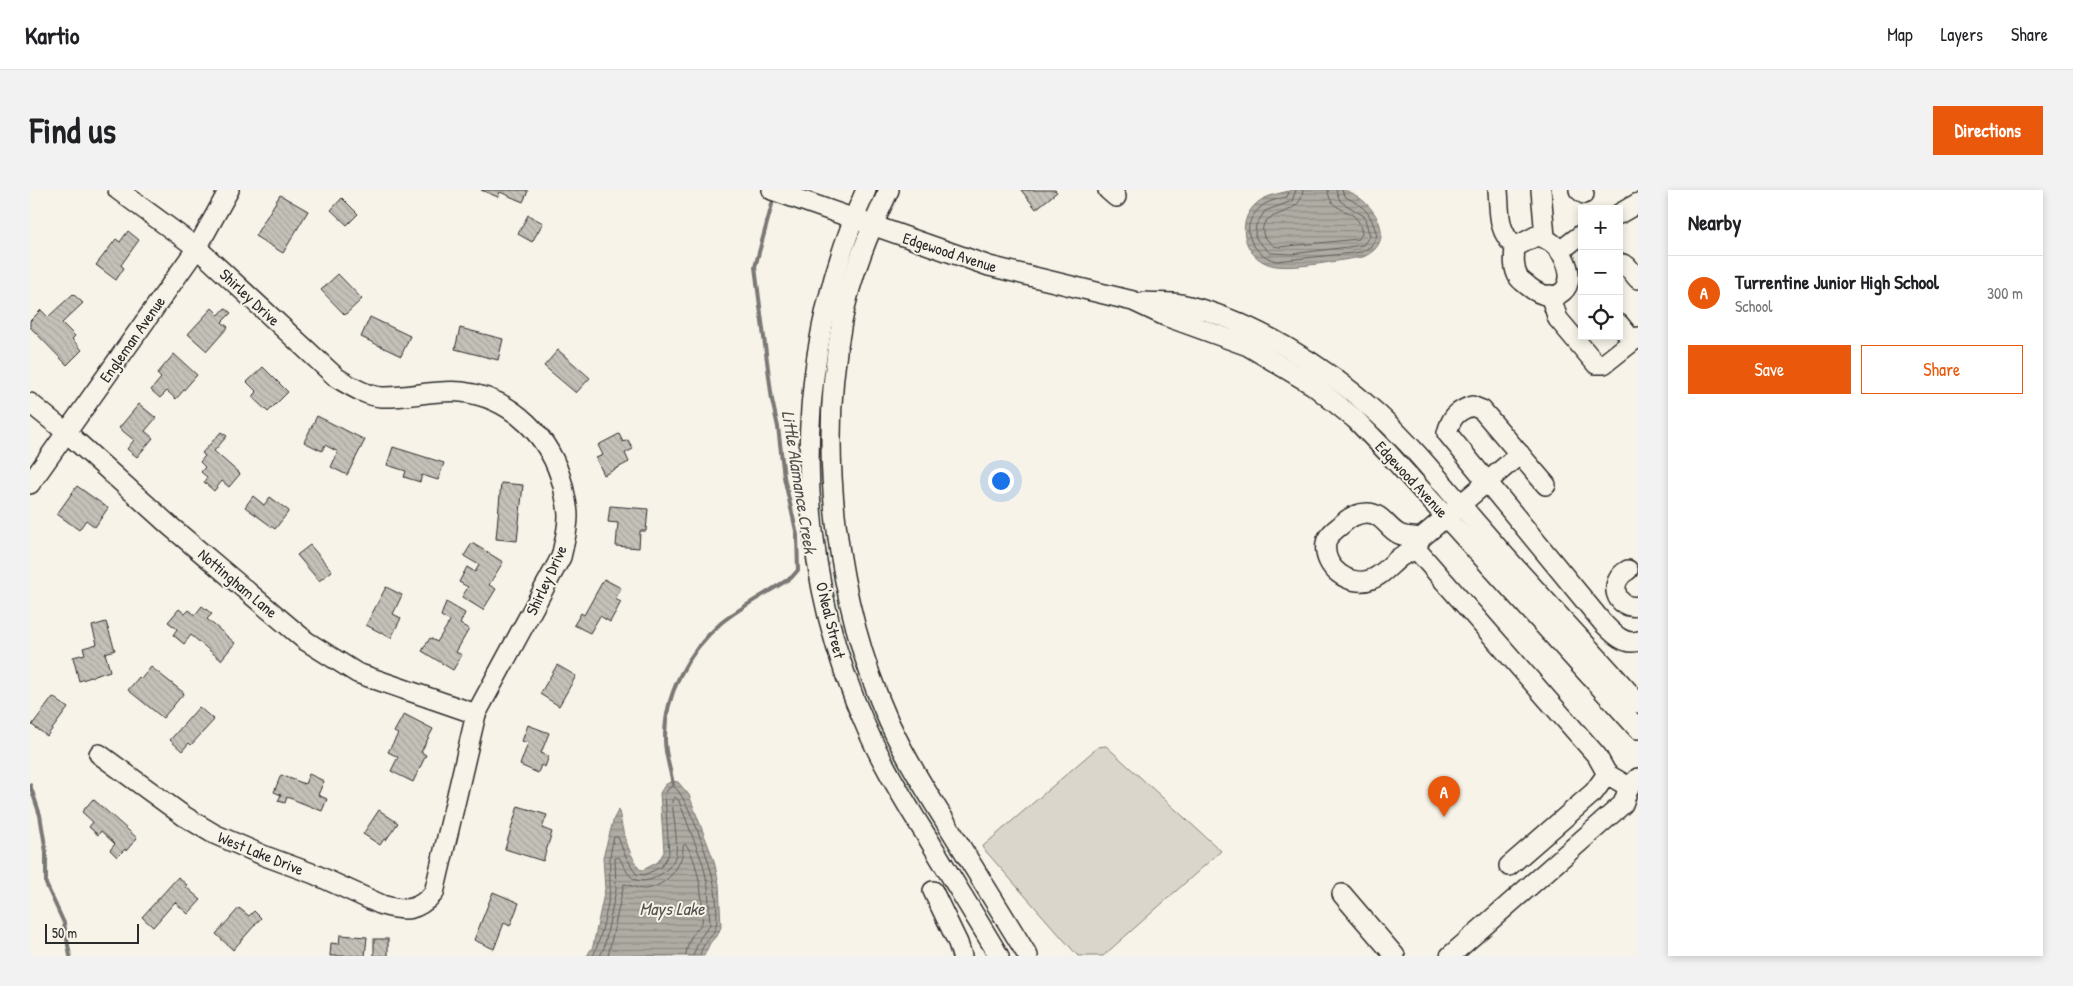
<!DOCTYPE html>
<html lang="en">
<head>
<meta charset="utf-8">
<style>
  :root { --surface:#fff; --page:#f2f2f2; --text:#202124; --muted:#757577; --line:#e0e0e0; --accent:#ea580c }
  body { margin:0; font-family:"Patrick Hand",sans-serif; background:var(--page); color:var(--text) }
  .controls { position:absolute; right:15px; top:15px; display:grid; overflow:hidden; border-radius:0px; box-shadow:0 2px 8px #0003 }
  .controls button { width:45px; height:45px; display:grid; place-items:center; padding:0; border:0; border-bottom:1px solid var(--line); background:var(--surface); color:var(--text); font:25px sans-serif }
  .scale { position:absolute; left:15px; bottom:12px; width:94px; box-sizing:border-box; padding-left:5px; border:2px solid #2b2b2b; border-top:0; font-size:14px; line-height:18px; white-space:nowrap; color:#2b2b2b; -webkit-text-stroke:4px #f7f3e8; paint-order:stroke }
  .you { position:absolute; left:970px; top:290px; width:18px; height:18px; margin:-12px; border:4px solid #fff; border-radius:50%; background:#1a73e8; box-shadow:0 0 0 8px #1a73e833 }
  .badge { display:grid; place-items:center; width:32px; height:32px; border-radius:50%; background:var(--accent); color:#fff; font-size:16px; font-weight:700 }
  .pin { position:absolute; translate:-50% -41px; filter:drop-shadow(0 1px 2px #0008) }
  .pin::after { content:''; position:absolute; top:26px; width:18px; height:15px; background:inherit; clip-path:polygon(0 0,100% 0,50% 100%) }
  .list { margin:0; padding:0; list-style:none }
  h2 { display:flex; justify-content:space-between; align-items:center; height:65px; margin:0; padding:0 20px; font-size:21px }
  h2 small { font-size:16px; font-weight:400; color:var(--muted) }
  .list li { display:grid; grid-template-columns:32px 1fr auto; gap:15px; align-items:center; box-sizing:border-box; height:75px; padding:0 20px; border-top:1px solid var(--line) }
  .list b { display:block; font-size:19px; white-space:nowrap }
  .list p { margin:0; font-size:16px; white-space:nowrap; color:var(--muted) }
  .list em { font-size:16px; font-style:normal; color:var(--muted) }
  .actions { display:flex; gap:10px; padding:15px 20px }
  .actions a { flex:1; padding:11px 0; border:1px solid var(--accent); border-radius:0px; text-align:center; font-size:18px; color:var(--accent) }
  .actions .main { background:var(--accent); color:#fff }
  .icon { flex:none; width:28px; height:28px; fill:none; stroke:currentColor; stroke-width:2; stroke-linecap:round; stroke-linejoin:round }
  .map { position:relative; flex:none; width:1608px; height:766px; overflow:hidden; border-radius:0px }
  header { display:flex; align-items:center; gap:30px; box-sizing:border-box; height:70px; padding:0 25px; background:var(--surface); border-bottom:1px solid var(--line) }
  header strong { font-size:24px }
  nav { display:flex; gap:28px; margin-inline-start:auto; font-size:18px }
  .intro { display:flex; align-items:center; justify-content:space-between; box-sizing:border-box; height:120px; padding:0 30px }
  h1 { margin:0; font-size:35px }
  .button { padding:12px 22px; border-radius:0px; background:var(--accent); color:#fff; font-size:18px; font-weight:700 }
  main { display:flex; gap:30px; padding:0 30px }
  aside { flex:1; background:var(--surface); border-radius:0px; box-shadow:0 2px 8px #0003 }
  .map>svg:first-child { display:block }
</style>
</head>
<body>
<header>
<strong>Kartio</strong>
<nav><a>Map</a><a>Layers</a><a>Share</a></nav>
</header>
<div class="intro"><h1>Find us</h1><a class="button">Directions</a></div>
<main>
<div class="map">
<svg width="1608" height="766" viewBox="0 0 1608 766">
  <defs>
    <pattern id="water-rules" width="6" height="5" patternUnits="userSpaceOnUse" patternTransform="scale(1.25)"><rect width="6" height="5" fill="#afaca4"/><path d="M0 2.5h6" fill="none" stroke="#8f8c86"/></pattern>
    <pattern id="building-back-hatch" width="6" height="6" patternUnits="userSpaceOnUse" patternTransform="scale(1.25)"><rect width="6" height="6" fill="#c4c1b9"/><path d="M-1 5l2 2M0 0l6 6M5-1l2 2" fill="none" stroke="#a9a69f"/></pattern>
  </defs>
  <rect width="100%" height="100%" fill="#f7f3e8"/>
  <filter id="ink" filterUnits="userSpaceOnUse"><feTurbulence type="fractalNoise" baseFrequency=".02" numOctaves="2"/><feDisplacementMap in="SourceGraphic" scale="10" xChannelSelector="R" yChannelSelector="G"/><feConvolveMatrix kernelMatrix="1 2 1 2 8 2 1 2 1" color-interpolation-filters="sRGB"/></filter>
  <g filter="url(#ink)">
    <path fill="#dad6cc" stroke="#82807c" d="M1076,556L1191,661L1073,766H1048L952,657L1068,557Z"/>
    <g fill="url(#water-rules)" stroke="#7a7874">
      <path d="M1263,0C1277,0 1301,0 1314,0C1342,8 1371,51 1333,67C1310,70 1268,79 1246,76C1215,72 1203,33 1227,13C1236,5 1252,3 1263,0Z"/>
      <path d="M642,591L648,592L659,605L684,671L689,694L691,737L688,744L680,753L674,766H557L563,756L575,699L573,667L584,628L589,619C592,642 597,659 609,679L613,680L628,672L634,662L630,603L635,595Z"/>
    </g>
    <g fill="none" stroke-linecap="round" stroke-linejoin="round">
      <g stroke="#605f5b" stroke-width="1">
        <path d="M1260,0L1257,7C1248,9 1237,11 1231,17C1207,36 1221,64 1246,71L1332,62L1341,56L1347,46C1340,21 1336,18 1314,6L1312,0"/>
        <path d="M1266,0L1262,11L1235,21L1226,35L1225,46L1228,51L1240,63L1262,64L1333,55L1340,46L1334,26L1310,11L1306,0"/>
        <path d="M1273,0C1272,31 1224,17 1234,47L1244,56L1249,57L1328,49L1332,44C1331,39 1330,32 1326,28C1315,18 1299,19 1298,0"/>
        <path d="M563,766C570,753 579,714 580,698C580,677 578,669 584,647H588L594,663L606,684L614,685L631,677L639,664L635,604L639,598L643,596C658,605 681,676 684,694C686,704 688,726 686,736C684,747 671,753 670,766"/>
        <path d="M570,766L574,758L586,700L585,668L589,667C593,674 597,685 604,689C619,697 643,679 646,664C648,650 643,625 642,610L645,607L649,611L673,674L678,696L680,735L670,748L663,766"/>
        <path d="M578,766L594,694C600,694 606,699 613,699C634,699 654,676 653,656L655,654C667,665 675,716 672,732C671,736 668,738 665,741C660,748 656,758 656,766"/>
      </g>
      <g stroke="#7a7874" stroke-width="4">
        <path d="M0,595L10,625L16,662V694L34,733L40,766"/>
        <path d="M643,595C641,580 635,566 635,550C634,505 657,463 691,433C712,416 739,402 762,387L768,380L767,345L754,287L748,237L742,210L725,77L744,7"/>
      </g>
    </g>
    <g fill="url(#building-back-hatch)" stroke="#2b2b2b">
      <path d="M451,0H495L498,1L493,12L470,2L468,7Z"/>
      <path d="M991,0H1025L1027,2L1006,19Z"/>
      <path d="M250,5L278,21L253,63L225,46Z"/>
      <path d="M312,8L328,24L317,35L301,20Z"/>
      <path d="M498,25L513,33L502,52L488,44Z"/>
      <path d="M98,41L109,50L91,75L94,78L86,90L66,75L86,49L90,52Z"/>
      <path d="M308,84L332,109L315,125L291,100Z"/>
      <path d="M43,104L53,113L32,133L45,146L42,149L52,160L37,175L0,137V131L11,120L18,127Z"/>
      <path d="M182,118L189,125L195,118L201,123L192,132L198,137L177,161L158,144Z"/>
      <path d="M340,127L380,146L371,166L331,147Z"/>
      <path d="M430,138L473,149L468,170L425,159Z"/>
      <path d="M528,160L560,188L546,203L514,176Z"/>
      <path d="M144,164L167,185L146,209L137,201L130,208L121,200L131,188L127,184Z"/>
      <path d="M233,177L258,202L238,222L222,207L227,202L217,192Z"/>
      <path d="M109,214L126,228L115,241L123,248L107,267L97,259L104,250L89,238Z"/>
      <path d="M287,226L335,250L317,285L301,277L308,262L295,255L292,261L274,252Z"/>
      <path d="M191,242L197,246L184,261L210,284L199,297L192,291L184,301L174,292L177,287L171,282L175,277L170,272L175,266L172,263Z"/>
      <path d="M589,244L593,252L598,250L603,259L595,263L599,272L574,285L566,268L573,265L568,255Z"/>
      <path d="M363,257L414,273L408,290L392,285L390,292L374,287L376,281L357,275Z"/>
      <path d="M471,293L493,295L487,351L466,349Z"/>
      <path d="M47,296L78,318L65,337L56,330L49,340L27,324Z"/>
      <path d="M223,306L234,315L240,307L259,321L245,339L215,317Z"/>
      <path d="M580,316L618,319L616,341H610L609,358L586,356L588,333L578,332Z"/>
      <path d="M442,353L473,372L459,395L466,399L453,420L432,407L438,397L429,392L437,377L445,382L449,375L434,366Z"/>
      <path d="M280,355L302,381L289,391L267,365Z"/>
      <path d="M574,389L591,398L585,409L591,412L580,432L570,426L560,443L544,435L551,423L554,425Z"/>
      <path d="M356,397L372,405L363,424L371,428L361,448L336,435Z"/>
      <path d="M416,412L435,423L430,434L439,439L426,462L432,465L423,480L392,461L400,448L407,452L420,431L411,426Z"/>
      <path d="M172,416L182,424L177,429L205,453L191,470L161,445L154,454L143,445L147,439L138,432L149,419L155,424L159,420L165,425Z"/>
      <path d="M76,432L85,460L75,463L80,481L49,491L43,467L55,464L53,458L67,454L62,436Z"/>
      <path d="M527,475L546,486L529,516L510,504Z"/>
      <path d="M121,477L154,503L133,528L98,500L109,487L111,489Z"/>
      <path d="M23,507L38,518L17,546L2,535Z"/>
      <path d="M169,517L184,530L161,555L159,553L152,561L140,550Z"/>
      <path d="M374,524L403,539L391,562L396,565L383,592L361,581L368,567L358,562L368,544L364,542Z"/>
      <path d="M498,535L519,543L511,563L519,566L515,577L511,575L508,583L490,575L498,553L492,551Z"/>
      <path d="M279,584L294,591L288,605L297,609L292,621L257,607L255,613L248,611L251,605L244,602L251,585L275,594Z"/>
      <path d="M63,609L107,648L96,661L95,659L87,667L80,660L85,654L71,641L68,645L59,637L63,632L52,622Z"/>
      <path d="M488,616L517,625L512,638L522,642L513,671L475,659Z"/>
      <path d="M349,620L368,633L356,650L354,649L350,655L333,644Z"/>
      <path d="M148,687L157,695L156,697L171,710L158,724L145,712L123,737L112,727Z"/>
      <path d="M463,702L489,713L480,736L474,733L464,759L444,750Z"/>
      <path d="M209,718L219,726L224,721L231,728L203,760L186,744Z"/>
      <path d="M310,745L337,747L335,766H300L301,753L309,754Z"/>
      <rect x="344" y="749" width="14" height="17"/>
    </g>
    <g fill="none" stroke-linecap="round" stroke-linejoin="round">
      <g stroke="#2b2b2b" stroke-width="22">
        <g id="minor">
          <path d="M742,0L959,76L1103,111L1135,126L1218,156L1283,195L1325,229L1357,262L1608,539"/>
          <path d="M836,0C760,170 760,368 837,539C854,578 876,614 899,650C922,689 946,727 969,766"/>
          <path d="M859,0C839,42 821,85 812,132C787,259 806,413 859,532C876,569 898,604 920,639C946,682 972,724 998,766"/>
          <path d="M1078,0L1086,7"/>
          <path d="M1468,0C1470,23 1467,40 1485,57"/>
          <path d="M1511,0L1515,47"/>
          <path d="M1549,0L1554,4"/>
          <path d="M1589,24L1608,13"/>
          <path d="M1506,46C1518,48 1526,54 1533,66C1551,98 1526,119 1498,96C1495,93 1491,91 1489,88C1483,79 1484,68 1485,57Z"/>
          <path d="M1530,61L1552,44"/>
          <path d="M1589,77L1593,74L1597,76L1608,89"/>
          <path d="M1520,105L1528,129L1566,174H1574L1608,147"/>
          <path d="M1114,112C1126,113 1140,112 1151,114C1220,129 1297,177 1348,224C1385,258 1416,298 1449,336C1500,396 1556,453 1608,513"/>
          <path d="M1589,134L1603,151"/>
          <path d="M0,213L36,242L140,336L276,451L327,483L446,524"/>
          <path d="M0,294L167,58L199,0"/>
          <path d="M1516,295L1452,220L1442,216C1426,221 1421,228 1417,243L1573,433C1582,442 1594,456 1608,451"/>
          <path d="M1391,348C1385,347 1375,347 1369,344C1357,338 1352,323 1337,323C1326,323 1318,328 1310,336C1305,340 1297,346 1296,353C1292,378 1320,398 1342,389C1353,385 1360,375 1369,368C1374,364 1381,362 1386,359L1391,348L1490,264"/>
          <path d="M1386,359L1567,566L1577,584L1599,597"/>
          <path d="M1598,380C1577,391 1585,420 1608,416"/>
          <path d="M69,564L154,626L184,644L235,666L284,684L352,715C376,722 387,721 404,703L446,524L531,367C534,354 538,340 538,326C538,317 535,306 533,296C521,248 483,208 432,202C405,199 379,208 352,207C336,206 321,196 307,188L167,58L88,0"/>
          <path d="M1479,676L1564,602L1577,584"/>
          <path d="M903,701L928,753L932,766"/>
          <path d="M1312,704L1365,766"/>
          <path d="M1420,766L1593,614L1599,597L1608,588"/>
        </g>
      </g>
      <use href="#minor" stroke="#f7f3e8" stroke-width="19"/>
    </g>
  </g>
  <g text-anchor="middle" stroke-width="4" stroke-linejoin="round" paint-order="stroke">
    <g font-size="16" fill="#2b2b2b" stroke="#f7f3e8">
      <text transform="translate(920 62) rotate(18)" y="6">Edgewood Avenue</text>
      <text transform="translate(220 107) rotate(43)" y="6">Shirley Drive</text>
      <text transform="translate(102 149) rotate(-55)" y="6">Engleman Avenue</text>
      <text transform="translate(1382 289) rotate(47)" y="6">Edgewood Avenue</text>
      <text transform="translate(516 390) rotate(-65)" y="6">Shirley Drive</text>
      <text transform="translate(208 393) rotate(40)" y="6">Nottingham Lane</text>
      <text transform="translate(801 430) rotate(76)" y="6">O'Neal Street</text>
      <text transform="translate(231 663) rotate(22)" y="6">West Lake Drive</text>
    </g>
    <g font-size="18" font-style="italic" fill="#53524f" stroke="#f7f3e8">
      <text transform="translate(769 292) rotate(81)" y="6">Little Alamance Creek</text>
      <text x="642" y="725">Mays Lake</text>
    </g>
  </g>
</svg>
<div class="controls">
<button>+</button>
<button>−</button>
<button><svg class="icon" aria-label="locate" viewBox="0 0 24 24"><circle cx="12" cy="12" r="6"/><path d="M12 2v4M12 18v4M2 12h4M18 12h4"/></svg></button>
</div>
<div class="scale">50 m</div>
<div class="you"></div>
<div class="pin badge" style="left:1414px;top:627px">A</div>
</div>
<aside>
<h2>Nearby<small></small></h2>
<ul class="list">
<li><span class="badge">A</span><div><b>Turrentine Junior High School</b><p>School</p></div><em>300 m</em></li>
</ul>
<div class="actions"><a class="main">Save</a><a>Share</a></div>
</aside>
</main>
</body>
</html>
